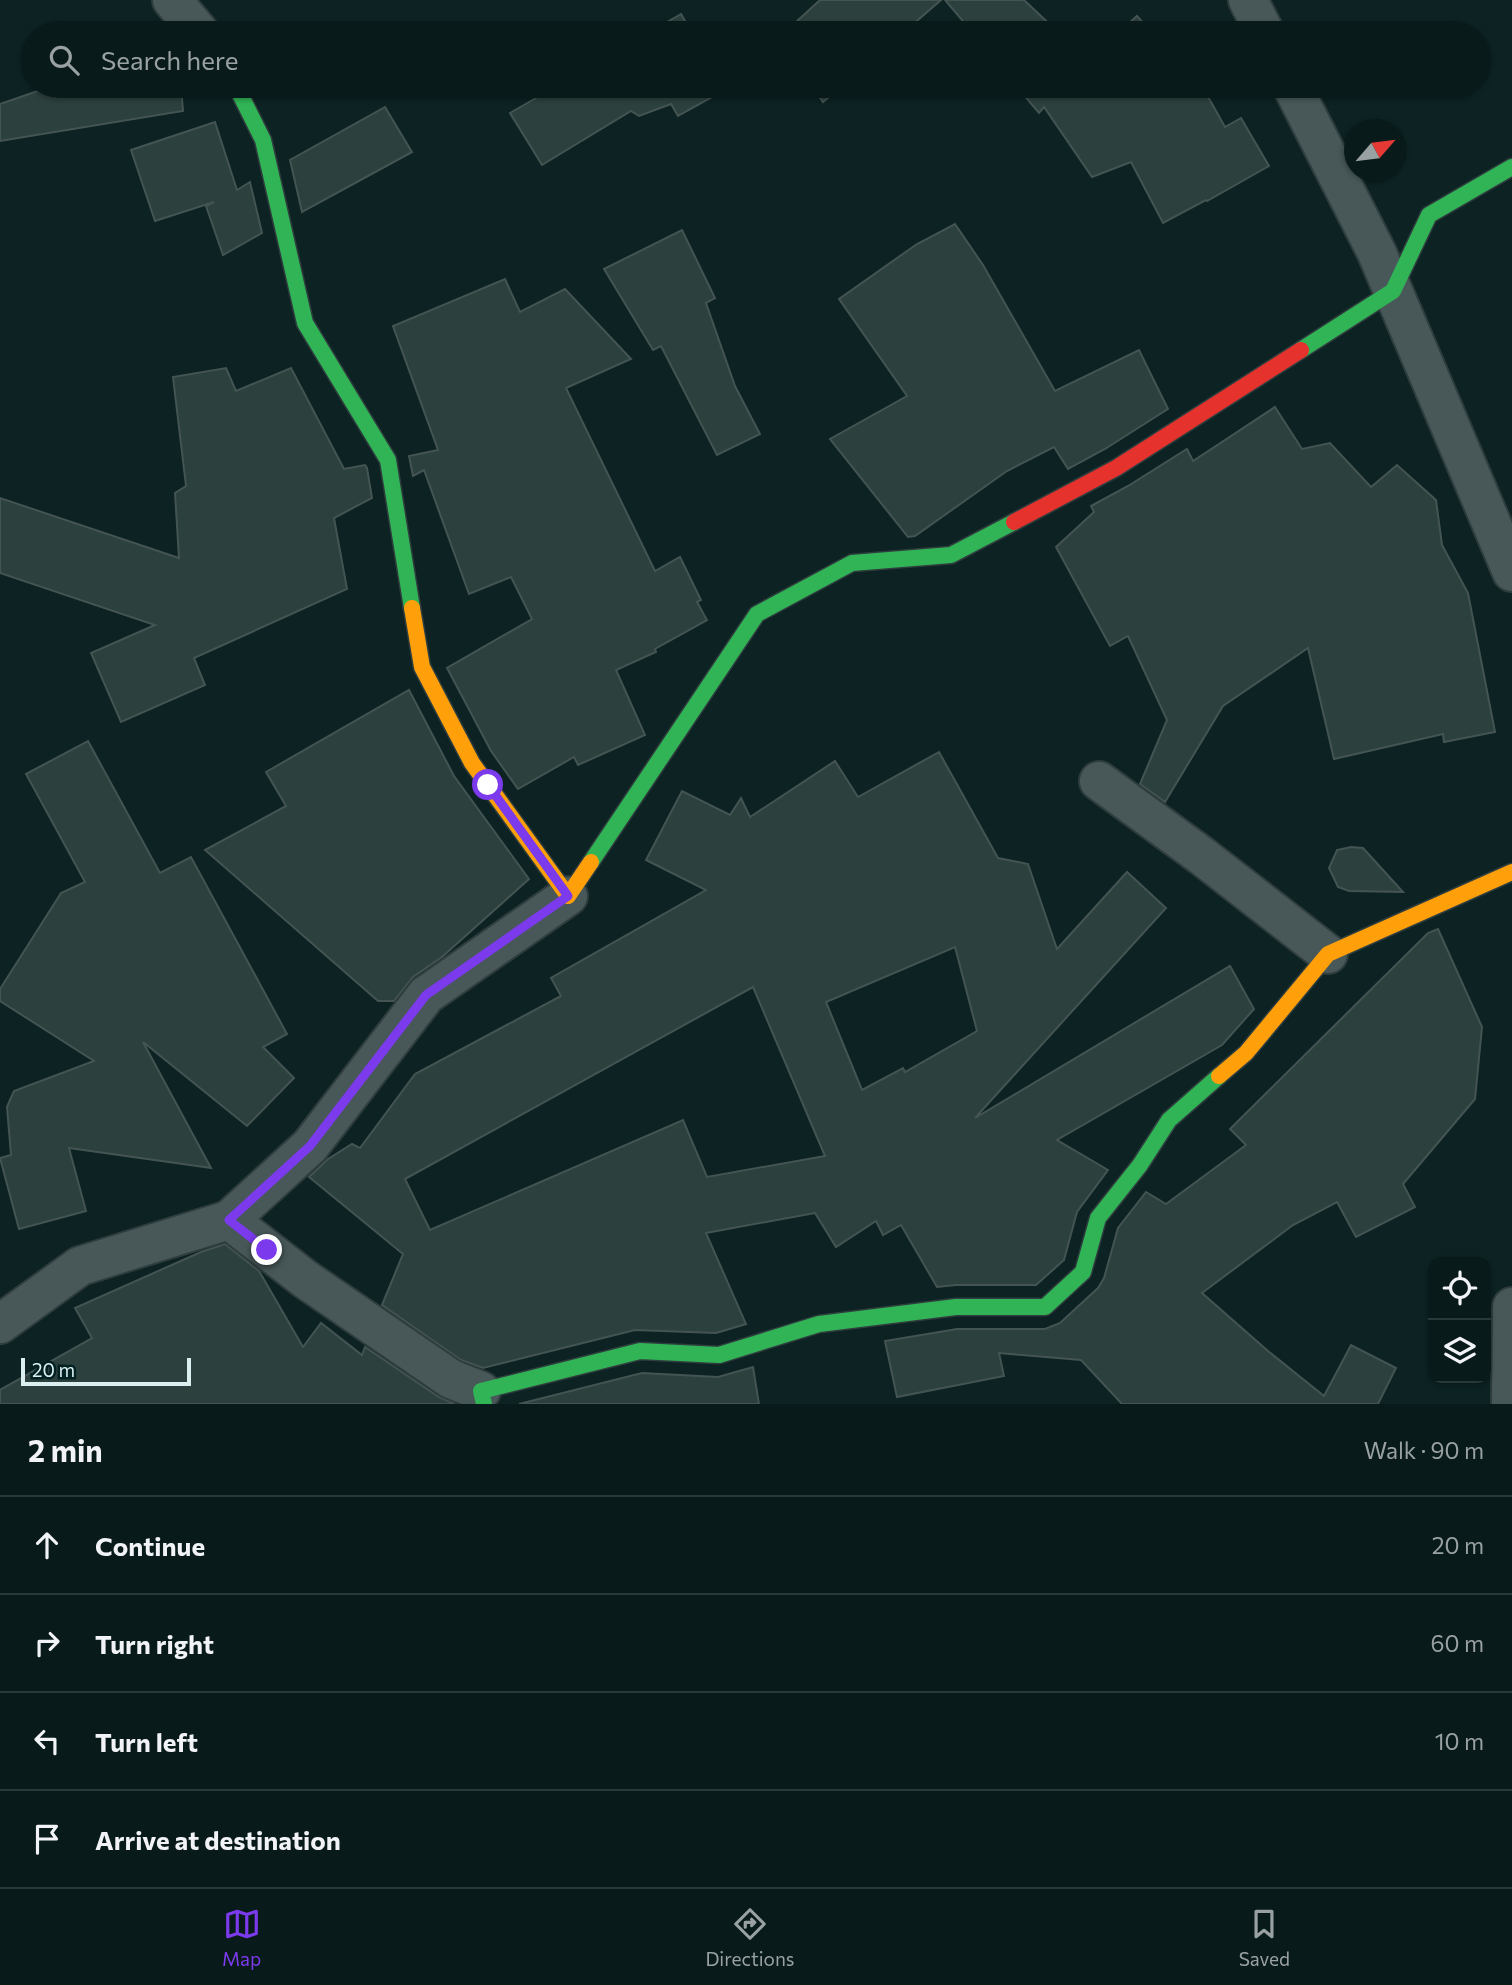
<!DOCTYPE html>
<html lang="en">
<head>
<meta charset="utf-8">
<style>
  :root { --surface:#091a1a; --page:#172727; --text:#f1f3f6; --muted:#99a1a2; --line:#293839; --accent:#7c3aed }
  body { margin:0; font-family:Commissioner,sans-serif; background:var(--page); color:var(--text) }
  .controls { position:absolute; right:21px; bottom:21px; display:grid; overflow:hidden; border-radius:14px; box-shadow:0 2px 5px #0004 }
  .controls button { width:63px; height:63px; display:grid; place-items:center; padding:0; border:0; border-bottom:2px solid var(--line); background:var(--surface); color:var(--text); font:35px sans-serif }
  .compass { position:absolute; left:1344px; top:119px; width:63px; height:63px; border-radius:50%; background:var(--surface); box-shadow:0 2px 5px #0004; rotate:62deg }
  .scale { position:absolute; left:21px; bottom:18px; width:170px; box-sizing:border-box; padding-left:7px; border:4px solid #dbeff0; border-top:0; font-size:19px; line-height:24px; white-space:nowrap; color:#dbeff0; -webkit-text-stroke:5px #032022; paint-order:stroke }
  .stop { position:absolute; width:21px; height:21px; margin:-16px; border:5px solid #7c3aed; border-radius:50%; background:#fff }
  .stop.end { background:#7c3aed; border-color:#fff; box-shadow:0 2px 7px #0008 }
  .list { margin:0; padding:0; list-style:none }
  h2 { display:flex; justify-content:space-between; align-items:center; height:91px; margin:0; padding:0 28px; font-size:30px }
  h2 small { font-size:23px; font-weight:400; color:var(--muted) }
  .list li { display:grid; grid-template-columns:46px 1fr auto; gap:21px; align-items:center; box-sizing:border-box; height:98px; padding:0 28px; border-top:2px solid var(--line) }
  .list b { display:block; font-size:26px; white-space:nowrap }
  .list em { font-size:23px; font-style:normal; color:var(--muted) }
  .icon { flex:none; width:38px; height:38px; fill:none; stroke:currentColor; stroke-width:2; stroke-linecap:round; stroke-linejoin:round }
  .map { position:relative; flex:none; width:1512px; height:1404px; overflow:hidden }
  .search { position:absolute; background:var(--surface); box-shadow:0 2px 5px #0004; left:21px; right:21px; top:21px; height:77px; display:flex; align-items:center; gap:18px; box-sizing:border-box; padding:0 24px; border-radius:38px; color:var(--muted); font-size:26px }
  .sheet { height:483px; background:var(--surface) }
  nav { display:flex; justify-content:space-around; align-items:center; box-sizing:border-box; height:98px; border-top:2px solid var(--line); background:var(--surface); font-size:19px; color:var(--muted) }
  nav a { display:grid; justify-items:center; gap:4px }
  nav .on { color:var(--accent) }
  .map>svg:first-child { display:block }
</style>
</head>
<body>
<div class="map">
<svg width="1512" height="1404" viewBox="0 0 1512 1404">
  <rect width="100%" height="100%" fill="#0c2223"/>
  <g fill="#2c403e" stroke="#445452" stroke-width="2" fill-rule="evenodd">
    <path d="M820,0H941L903,33H784Z"/>
    <path d="M945,0H1024L1059,33H973Z"/>
    <path d="M681,14L692,33H648Z"/>
    <path d="M1137,16L1152,33H1118Z"/>
    <path d="M52,86H181L183,111L0,141V104Z"/>
    <path d="M557,86H722L725,90L678,116L671,104L639,116L631,111L542,165L510,113Z"/>
    <path d="M812,86H842L823,102Z"/>
    <path d="M1016,86H1202L1225,127L1241,118L1269,166L1207,201L1206,200L1163,223L1131,162L1092,177L1044,107L1039,113Z"/>
    <path d="M385,107L412,152L302,212L290,160Z"/>
    <path d="M215,122L237,190L250,182L262,233L223,255L206,206L214,202L155,221L131,150Z"/>
    <path d="M955,224L983,265L1055,391L1139,350L1168,409L1105,449L1068,469L1054,447L1007,471L915,536L908,537L830,439L907,396L839,299L917,244Z"/>
    <path d="M682,230L715,298L706,303L735,386L760,434L717,455L661,346L653,350L604,269Z"/>
    <path d="M505,279L520,312L565,289L631,359L566,388L655,571L680,557L701,600L697,602L707,620L655,649L656,652L616,670L645,735L578,765L574,757L518,789L491,751L447,668L532,619L511,577L469,594L424,470L413,476L409,456L438,450L393,326Z"/>
    <path d="M226,368L236,391L291,368L344,469L365,465L367,468L372,498L334,518L347,589L194,658L205,685L121,722L91,653L155,625L0,573V498L179,558L175,493L186,486L173,377Z"/>
    <path d="M1275,407L1302,449L1330,443L1371,487L1397,465L1436,500L1442,545L1468,593L1495,732L1444,742L1443,734L1334,759L1308,648L1223,706L1165,802L1140,784L1167,720L1128,636L1110,646L1056,547L1094,512L1091,506L1128,486L1187,449L1193,461Z"/>
    <path d="M409,690L454,776L529,879L442,957L413,977L394,1001H378L205,850L286,806L266,772Z"/>
    <path d="M88,741L160,873L191,857L287,1034L263,1047L294,1078L247,1126L143,1042L211,1168L69,1148L86,1211L19,1229L0,1158L11,1155L7,1107L10,1100L14,1091L94,1061L0,1001V989L61,893L85,882L26,774Z"/>
    <path d="M939,752L998,858L1028,864L1057,949L1127,872L1166,908L975,1118L1230,966L1254,1009L1222,1045L1057,1140L1108,1170L1077,1212L1064,1260L1036,1285H956L937,1287L901,1225L883,1235L876,1221L836,1247L815,1213L706,1233L746,1324L716,1333L635,1330L483,1368L461,1360L382,1305L403,1254L309,1177L328,1159L352,1144L360,1148L415,1074L561,996L551,978L706,890L646,860L682,791L730,815L741,798L750,817L835,761L858,797ZM955,947L977,1031L905,1072L903,1068L862,1090L826,1002ZM753,987L825,1156L707,1177L683,1120L430,1230L405,1179Z"/>
    <path d="M1351,847L1363,848L1403,892L1349,891L1338,887L1329,868L1337,850Z"/>
    <path d="M1438,929L1482,1027L1475,1099L1403,1184L1415,1207L1356,1237L1337,1202L1293,1225L1202,1293L1268,1351L1324,1396L1351,1345L1396,1368L1378,1404H1122L1081,1360L999,1353L1004,1376L897,1397L885,1341L957,1329H1045L1060,1323L1098,1288L1104,1278L1118,1228L1146,1192L1166,1204L1246,1145L1230,1129L1428,933Z"/>
    <path d="M225,1244L259,1271L303,1347L321,1323L362,1355L365,1347L439,1397L455,1404H0V1390L92,1338L75,1308L201,1252Z"/>
    <path d="M753,1367L759,1404H519L642,1373L718,1377Z"/>
  </g>
  <g fill="none" stroke-linecap="round" stroke-linejoin="round">
    <g stroke="#2f3d3e" stroke-width="42">
      <g id="street">
        <path d="M172,0L200,33"/>
        <path d="M1248,0L1265,33"/>
        <path d="M1292,86L1377,253L1512,572"/>
        <path d="M1099,781L1202,856L1328,954"/>
        <path d="M229,1220L310,1146L426,995L568,896"/>
        <path d="M0,1324L80,1266L229,1220L305,1279L451,1379L481,1391"/>
        <path d="M1511,1404L1512,1307"/>
      </g>
    </g>
    <g stroke="#2f3d3e" stroke-width="19">
      <g id="fast">
        <path d="M236,86L263,140L305,323L388,460L412,608"/>
        <path d="M1301,350L1393,291L1429,215L1512,167"/>
        <path d="M591,862L757,614L852,563L951,555L1014,522"/>
        <path d="M484,1404L481,1391L640,1351L719,1355L819,1324L956,1307H1045L1083,1272L1098,1218L1140,1165L1169,1120L1219,1076"/>
      </g>
    </g>
    <g stroke="#2f3d3e" stroke-width="19">
      <g id="slow">
        <path d="M412,608L422,667L472,763L568,896L591,862"/>
        <path d="M1219,1076L1246,1053L1328,954L1512,872"/>
      </g>
    </g>
    <g stroke="#2f3d3e" stroke-width="19">
      <path id="jam" d="M1014,522L1116,468L1301,350"/>
    </g>
    <use href="#street" stroke="#485859" stroke-width="38"/>
    <use href="#fast" stroke="#30b455" stroke-width="16"/>
    <use href="#slow" stroke="#ff9f0a" stroke-width="16"/>
    <use href="#jam" stroke="#e5322d" stroke-width="16"/>
  </g>
  <g fill="none" stroke-linecap="round" stroke-linejoin="round">
    <path stroke="#7c3aed" stroke-width="9" d="M267,1250L229,1220L310,1146L426,995L568,896L488,785"/>
  </g>
</svg>
<div class="controls">
<button><svg class="icon" aria-label="locate" viewBox="0 0 24 24"><circle cx="12" cy="12" r="6"/><path d="M12 2v4M12 18v4M2 12h4M18 12h4"/></svg></button>
<button><svg class="icon" aria-label="layers" viewBox="0 0 24 24"><path d="M12 4l9 5-9 5-9-5zM3 14l9 5 9-5"/></svg></button>
</div>
<svg class="compass" viewBox="-18 -18 36 36"><path d="M0-13l5 13h-10z" fill="#e53935"/><path d="M0 13l5-13h-10z" fill="#99a1a2"/></svg>
<div class="scale">20 m</div>
<div class="stop" style="left:488px;top:785px"></div>
<div class="stop end" style="left:267px;top:1250px"></div>
<div class="search"><svg class="icon" aria-label="search" viewBox="0 0 24 24"><circle cx="10" cy="10" r="6"/><path d="M15 15l6 6"/></svg>Search here</div>
</div>
<section class="sheet">
<h2>2 min<small>Walk · 90 m</small></h2>
<ul class="list">
<li><svg class="icon" aria-label="ahead" viewBox="0 0 24 24"><path d="M12 20V5M6 11l6-6 6 6"/></svg><div><b>Continue</b></div><em>20 m</em></li>
<li><svg class="icon" aria-label="right" viewBox="0 0 24 24"><path d="M7 20v-9h11M14 6l5 5-5 5"/></svg><div><b>Turn right</b></div><em>60 m</em></li>
<li><svg class="icon" aria-label="left" viewBox="0 0 24 24"><path d="M17 20v-9H6M10 6l-5 5 5 5"/></svg><div><b>Turn left</b></div><em>10 m</em></li>
<li><svg class="icon" aria-label="arrive" viewBox="0 0 24 24"><path d="M6 21V4h12l-3 4 3 4H6"/></svg><div><b>Arrive at destination</b></div></li>
</ul>
</section>
<nav>
<a class="on"><svg class="icon" aria-label="map" viewBox="0 0 24 24"><path d="M3 6l6-2 6 2 6-2v14l-6 2-6-2-6 2zM9 4v14M15 6v14"/></svg>Map</a>
<a><svg class="icon" aria-label="directions" viewBox="0 0 24 24"><path d="M12 3l9 9-9 9-9-9zM9 14v-3h6M13 9l2 2-2 2"/></svg>Directions</a>
<a><svg class="icon" aria-label="saved" viewBox="0 0 24 24"><path d="M7 4h10v16l-5-4-5 4z"/></svg>Saved</a>
</nav>
</body>
</html>
